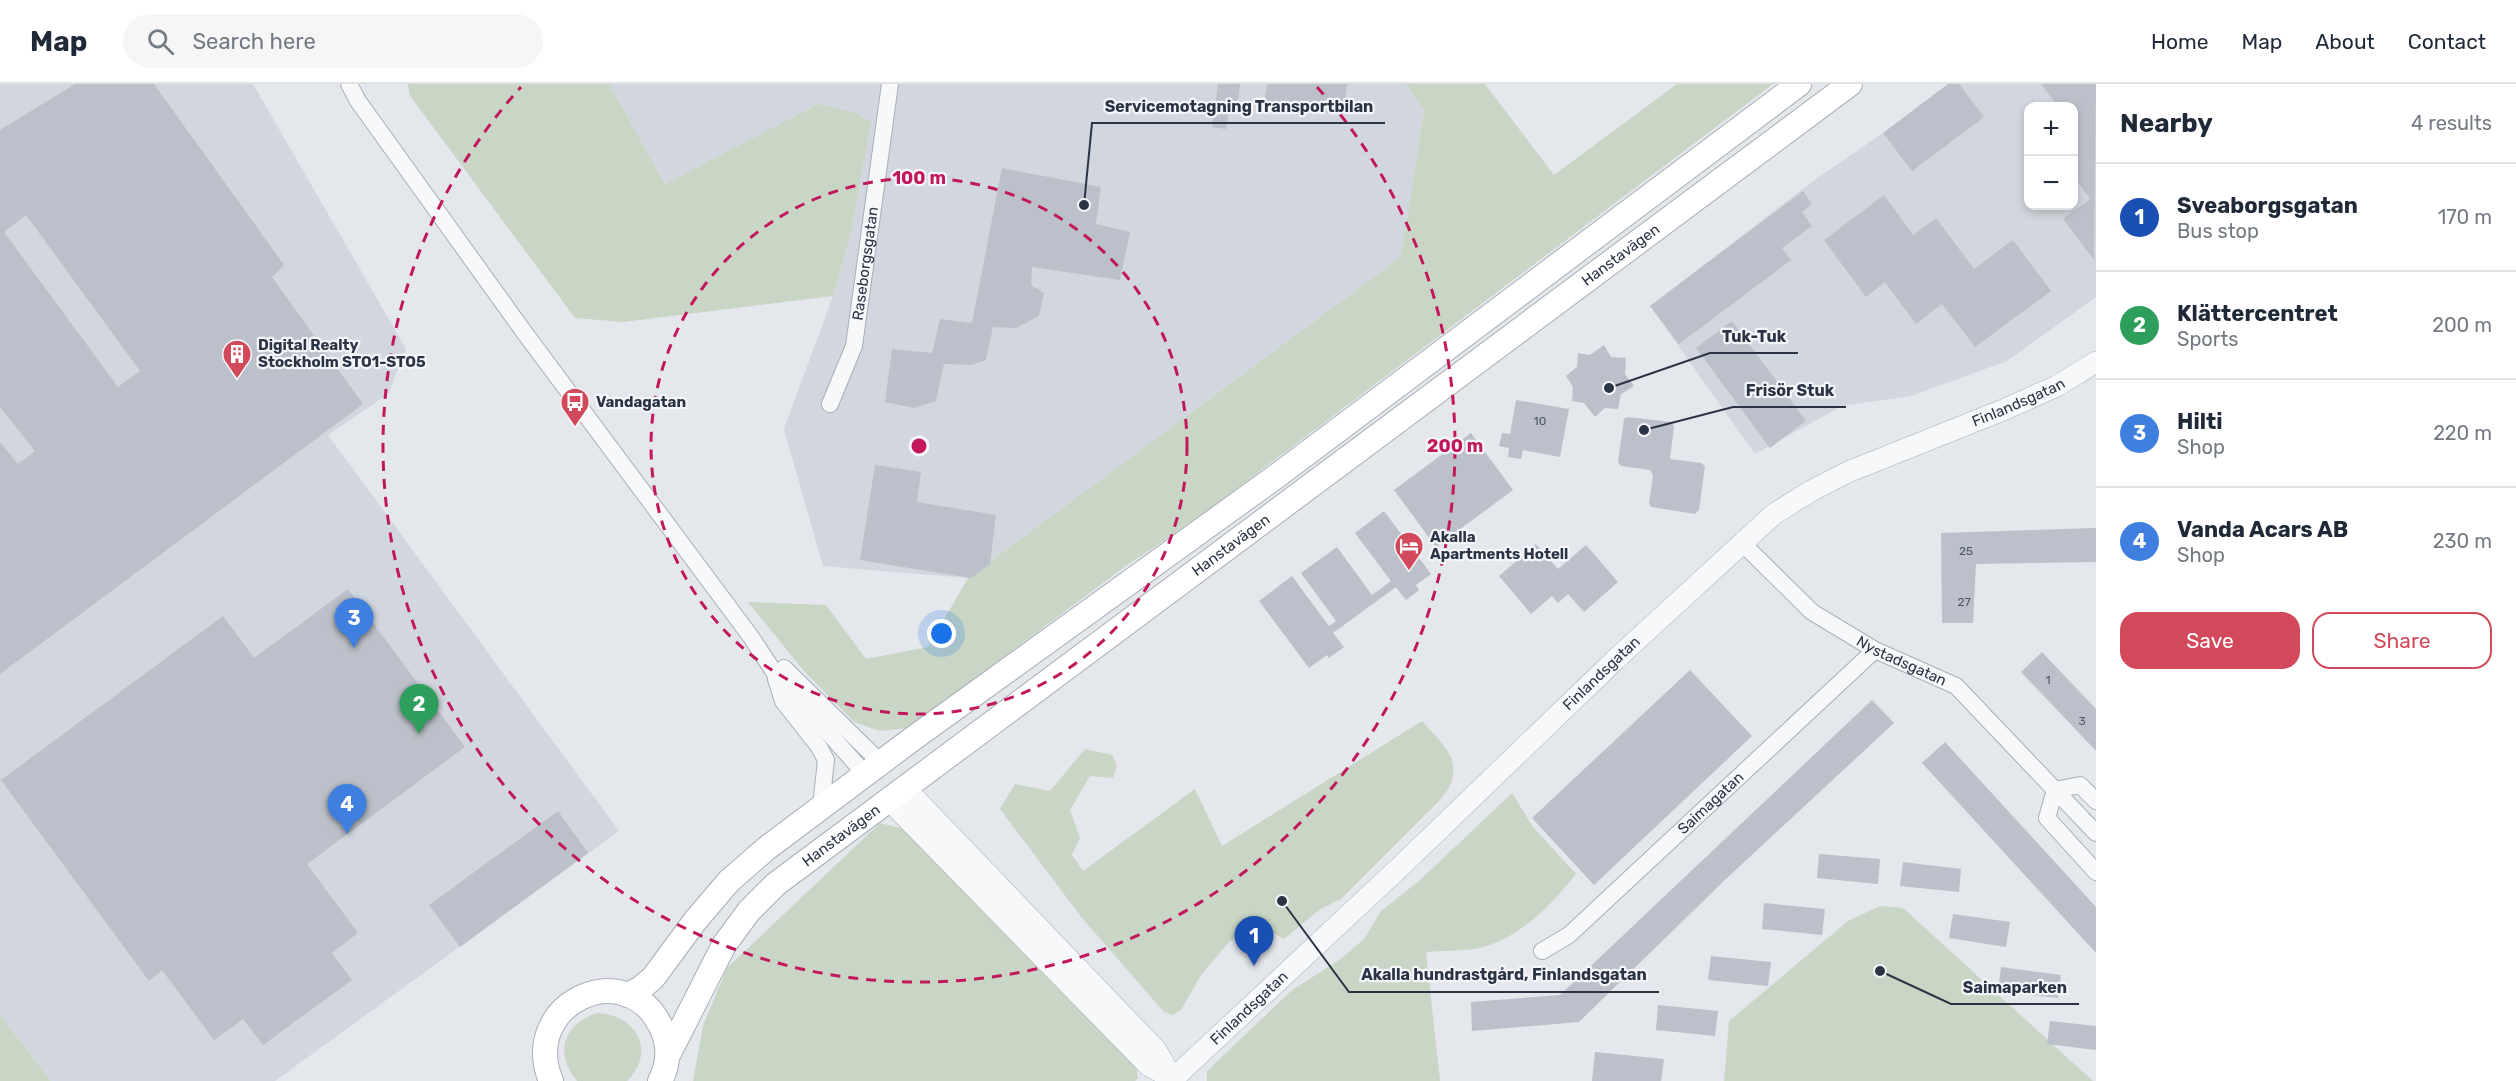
<!DOCTYPE html>
<html lang="en">
<head>
<meta charset="utf-8">
<style>
  :root { --surface:#fff; --page:#f6f6f7; --text:#1f2937; --muted:#747a83; --line:#e0e1e3; --accent:#d1495b }
  body { margin:0; font-family:Rubik,sans-serif; background:var(--page); color:var(--text) }
  .controls { position:absolute; right:18px; top:18px; display:grid; overflow:hidden; border-radius:12px; box-shadow:0 3px 9px #0003 }
  .controls button { width:54px; height:54px; display:grid; place-items:center; padding:0; border:0; border-bottom:2px solid var(--line); background:var(--surface); color:var(--text); font:30px sans-serif }
  .you { position:absolute; left:942px; top:550px; width:21px; height:21px; margin:-15px; border:4px solid #fff; border-radius:50%; background:#1a73e8; box-shadow:0 0 0 9px #1a73e833 }
  .badge { display:grid; place-items:center; width:39px; height:39px; border-radius:50%; background:var(--accent); color:#fff; font-size:20px; font-weight:700 }
  .pin { position:absolute; translate:-50% -50px; filter:drop-shadow(0 2px 3px #0008) }
  .pin::after { content:''; position:absolute; top:32px; width:21px; height:18px; background:inherit; clip-path:polygon(0 0,100% 0,50% 100%) }
  .list { margin:0; padding:0; list-style:none }
  h2 { display:flex; justify-content:space-between; align-items:center; height:78px; margin:0; padding:0 24px; font-size:26px }
  h2 small { font-size:20px; font-weight:400; color:var(--muted) }
  .list li { display:grid; grid-template-columns:39px 1fr auto; gap:18px; align-items:center; box-sizing:border-box; height:108px; padding:0 24px; border-top:2px solid var(--line) }
  .list b { display:block; font-size:22px; white-space:nowrap }
  .list p { margin:0; font-size:20px; white-space:nowrap; color:var(--muted) }
  .list em { font-size:20px; font-style:normal; color:var(--muted) }
  .actions { display:flex; gap:12px; padding:18px 24px }
  .actions a { flex:1; padding:14px 0; border:2px solid var(--accent); border-radius:18px; text-align:center; font-size:21px; color:var(--accent) }
  .actions .main { background:var(--accent); color:#fff }
  .icon { flex:none; width:33px; height:33px; fill:none; stroke:currentColor; stroke-width:2; stroke-linecap:round; stroke-linejoin:round }
  .map { position:relative; flex:none; width:2096px; height:997px; overflow:hidden }
  header { display:flex; align-items:center; gap:36px; box-sizing:border-box; height:84px; padding:0 30px; background:var(--surface); border-bottom:2px solid var(--line) }
  header strong { font-size:28px }
  nav { display:flex; gap:33px; margin-inline-start:auto; font-size:21px }
  .search { width:420px; height:54px; background:var(--page); display:flex; align-items:center; gap:15px; box-sizing:border-box; padding:0 21px; border-radius:33px; color:var(--muted); font-size:22px }
  main { display:flex }
  aside { flex:1; background:var(--surface) }
  .map>svg:first-child { display:block }
</style>
</head>
<body>
<header>
<strong>Map</strong>
<div class="search"><svg class="icon" aria-label="search" viewBox="0 0 24 24"><circle cx="10" cy="10" r="6"/><path d="M15 15l6 6"/></svg>Search here</div>
<nav><a>Home</a><a>Map</a><a>About</a><a>Contact</a></nav>
</header>
<main>
<div class="map">
<svg width="2096" height="997" viewBox="0 0 2096 997">
  <rect width="100%" height="100%" fill="#e4e7ec"/>
  <g fill="#d2d6de" fill-rule="evenodd">
    <path d="M0,0H253L406,265L388,310L328,351L619,747L275,997H51L0,931Z"/>
    <path d="M609,0H1406L1424,26L1401,173L968,494L823,482L784,345L833,212L850,153L871,38L857,29L818,20L665,100Z"/>
    <path d="M1948,0H2096V213L2007,277L1911,312L1842,322L1755,370L1650,222L1816,95L1886,47ZM2028,22H2074V122H2028Z"/>
  </g>
  <g fill="#c9d6c5">
    <path d="M408,0H609L665,100L818,20L857,29L871,38L850,153L833,212L623,238L575,234L410,12Z"/>
    <path d="M1406,0H1485L1554,91L1677,0H1773L1199,433L1123,484L908,644L880,647L854,638L804,587L748,518L826,521L866,575L928,563L968,494L1401,173L1424,26Z"/>
    <path d="M1422,637C1446,664 1469,681 1440,716L1341,815L1319,826L1284,855L1268,846L1254,845L1230,857L1201,891L1181,926L1173,931L1164,928L1082,834L1000,725L1015,700L1050,707L1085,665L1112,671L1117,682L1113,694L1090,692L1070,726L1080,754L1072,771L1083,787L1195,705L1222,762Z"/>
    <path d="M1512,709L1533,743L1576,790C1552,820 1525,849 1487,862C1469,868 1445,866 1426,868L1440,997H1207V987L1291,907L1342,874L1364,855L1381,827L1420,796Z"/>
    <path d="M880,739L903,745L1135,977L1138,994L1135,997H693L703,942L727,884Z"/>
    <path d="M1880,822L1903,824L2093,997H1724L1729,937L1848,837Z"/>
    <path d="M597,929C636,930 657,967 627,997H577C554,969 563,940 597,929Z"/>
    <path d="M0,931L51,997H0Z"/>
  </g>
  <g fill="#bbc0ca" fill-rule="evenodd">
    <path d="M75,0H154L284,181L272,193L363,320L0,590V358L18,380L35,367L0,323V46ZM26,131L140,287L118,303L4,148Z"/>
    <path d="M1218,0H1240L1237,24L1230,22L1226,45L1212,43Z"/>
    <path d="M1267,0H1347L1343,31L1264,20Z"/>
    <path d="M1948,0H1959L1984,33L1912,87L1883,49Z"/>
    <path d="M2041,0H2096L2094,176L2063,135L2090,115L2074,92V52L2078,49L2074,43V22H2058Z"/>
    <path d="M1002,84L1101,103L1096,140L1130,148L1120,196L1032,183L1031,201L1044,209L1039,232L1016,244L993,243L986,276L972,281L944,280L936,317L914,324L885,318L892,265L932,269L940,235L972,239Z"/>
    <path d="M1803,107L1812,120L1802,128L1812,142L1782,164L1791,176L1679,260L1650,222Z"/>
    <path d="M1884,111L1913,151L1936,134L1974,185L2013,156L2051,207L1975,263L1942,220L1916,240L1885,198L1866,213L1824,156Z"/>
    <path d="M1732,237L1806,337L1770,364L1696,264Z"/>
    <path d="M1604,261L1611,273L1626,274L1625,290L1634,302L1621,310L1618,325L1605,324L1595,333L1584,319L1572,317L1573,303L1566,292L1577,283L1578,269L1590,271Z"/>
    <path d="M1516,316L1569,325L1560,373L1523,366L1521,375L1508,373L1509,364L1499,362L1502,349L1510,350Z"/>
    <path d="M1627,333L1671,338L1674,342L1670,375L1701,379L1705,382L1699,426L1695,430L1651,423L1649,419L1653,391L1650,386L1621,382L1618,378L1624,335Z"/>
    <path d="M1471,349L1513,406L1436,463L1394,406Z"/>
    <path d="M875,381L921,388L917,418L996,431L990,480L971,494L860,476Z"/>
    <path d="M1384,427L1431,490L1416,501L1419,506L1406,516L1396,503L1333,549L1344,563L1329,574L1327,571L1309,584L1259,517L1292,492L1329,542L1336,537L1301,489L1337,463L1372,511L1391,497L1355,449Z"/>
    <path d="M2096,444V478L1976,480L1973,539H1942L1941,449Z"/>
    <path d="M1536,460L1558,485L1586,461L1618,498L1584,528L1568,510L1558,519L1552,512L1531,530L1499,492Z"/>
    <path d="M348,505L465,663L307,780L358,849L332,869L352,896L263,961L243,935L214,956L162,886L149,897L1,696L223,532L254,574Z"/>
    <path d="M2042,568L2096,625V667L2021,588Z"/>
    <path d="M1690,586L1752,652L1594,801L1532,734Z"/>
    <path d="M1872,616L1894,639L1727,794L1579,938L1472,947L1471,918L1560,911Z"/>
    <path d="M1945,658L2096,823V869L1922,679Z"/>
    <path d="M558,727L588,769L460,863L429,821Z"/>
    <path d="M1819,770L1880,775L1878,800L1817,794Z"/>
    <path d="M1903,778L1961,785L1959,808L1900,802Z"/>
    <path d="M1764,819L1825,825L1822,851L1762,845Z"/>
    <path d="M1953,830L2010,838L2006,863L1949,854Z"/>
    <path d="M1711,872L1771,878L1768,902L1708,896Z"/>
    <path d="M2001,883L2061,891L2058,914L1998,907Z"/>
    <path d="M1658,921L1718,927L1715,952L1656,946Z"/>
    <path d="M2050,937L2096,942V966L2047,960Z"/>
    <path d="M1595,968L1664,975L1661,997H1592Z"/>
  </g>
  <g fill="none" stroke-linecap="round" stroke-linejoin="round">
    <g stroke="#a9aeb7" stroke-width="18">
      <g id="minor">
        <path d="M349,0L358,17L524,248L751,553L774,588L866,691"/>
        <path id="s1" d="M830,320L854,262L890,0"/>
        <path id="s2" d="M1741,458L1812,528L1875,566L1956,602L2096,749"/>
        <path d="M784,584L881,679"/>
        <path d="M776,595L783,617L819,663L826,676L822,713L818,726"/>
        <path d="M2096,717L2080,701L2055,706L2047,734L2096,788"/>
        <path id="s3" d="M1542,867L1569,851L1875,566"/>
      </g>
    </g>
    <g stroke="#a9aeb7" stroke-width="22">
      <g id="tertiary">
        <path d="M904,703L1156,966L1171,992"/>
        <path d="M888,715L1148,981L1173,995"/>
        <path id="s4" d="M1173,995L1401,782L1615,576L1774,430L1811,407L1848,388L2003,326L2057,302L2096,278"/>
      </g>
    </g>
    <g stroke="#a9aeb7" stroke-width="26">
      <g id="secondary">
        <path d="M628,911L641,904L653,894L695,837L729,797L767,764L911,656L1278,391L1799,0"/>
        <path id="s5" d="M668,971L724,861L749,827L776,800L1850,0"/>
        <path d="M551,997C519,919 627,870 661,943C670,961 669,980 660,997"/>
      </g>
    </g>
    <use href="#minor" stroke="#f7f8fa" stroke-width="16"/>
    <use href="#tertiary" stroke="#f7f8fa" stroke-width="21"/>
    <use href="#secondary" stroke="#fff" stroke-width="24"/>
  </g>
  <g fill="none" stroke="#c2185b" stroke-width="3" stroke-dasharray="10 8">
    <circle cx="919" cy="362" r="268"/>
    <path d="M1317 3A536 536 0 1 1 521 3"/>
  </g>
  <defs>
    <g id="building-pin" transform="scale(1.5)"><path d="M0 17L-7.5 6A9.5 9.5 0 1 1 7.5 6Z" fill="#d1495b" stroke="#f4f6f9"/><path d="M-4-6H4V6H1V3H-1V6H-4ZM-2.5-4.3h1.7v1.8h-1.7ZM.8-4.3h1.7v1.8H.8ZM-2.5-1h1.7V.8h-1.7ZM.8-1h1.7V.8H.8Z" fill="#fff"/></g>
    <g id="bus-pin" transform="scale(1.5)"><path d="M0 17L-7.5 6A9.5 9.5 0 1 1 7.5 6Z" fill="#d1495b" stroke="#f4f6f9"/><path d="M-5-6H5V4H4V6H2V4H-2V6H-4V4H-5ZM-3.5-4V0h7V-4ZM-3.5 1.2v1.5H-2V1.2ZM2 1.2v1.5H3.5V1.2Z" fill="#fff"/></g>
    <g id="hotel-pin" transform="scale(1.5)"><path d="M0 17L-7.5 6A9.5 9.5 0 1 1 7.5 6Z" fill="#d1495b" stroke="#f4f6f9"/><path d="M-6-4.5h1.5V1H6V5H4.5V3h-9V5H-6ZM-4 0a1.8 1.8 0 1 1 3.6 0ZM.5 0V-2.5h3Q6-2.5 6 0Z" fill="#fff"/></g>
  </defs>
  <g fill-rule="evenodd">
    <use href="#building-pin" x="237" y="270"/>
    <use href="#bus-pin" x="575" y="318"/>
    <use href="#hotel-pin" x="1409" y="462"/>
  </g>
  <g text-anchor="middle" stroke-width="4.5" stroke-linejoin="round" paint-order="stroke">
    <g font-size="12" fill="#4f5766">
      <text x="1540" y="341">10</text>
      <text x="1966" y="471">25</text>
      <text x="1964" y="522">27</text>
      <text x="2048" y="600">1</text>
      <text x="2082" y="641">3</text>
    </g>
    <g font-size="15" fill="#2b3445" stroke="#f4f6f9">
      <text dy="5" stroke="none"><textPath href="#s5" startOffset="1257">Hanstavägen</textPath></text>
      <text dy="5" stroke="none"><textPath href="#s1" startOffset="146">Raseborgsgatan</textPath></text>
      <text dy="5" stroke="none"><textPath href="#s4" startOffset="1094">Finlandsgatan</textPath></text>
      <text dy="5" stroke="none"><textPath href="#s5" startOffset="771">Hanstavägen</textPath></text>
      <text dy="5" stroke="none"><textPath href="#s2" startOffset="202">Nystadsgatan</textPath></text>
      <text dy="5" stroke="none"><textPath href="#s4" startOffset="590">Finlandsgatan</textPath></text>
      <text dy="5" stroke="none"><textPath href="#s3" startOffset="225">Saimagatan</textPath></text>
      <text dy="5" stroke="none"><textPath href="#s5" startOffset="285">Hanstavägen</textPath></text>
      <text dy="5" stroke="none"><textPath href="#s4" startOffset="104">Finlandsgatan</textPath></text>
    </g>
    <g font-size="15" font-weight="bold" fill="#2b3445" stroke="#f4f6f9" text-anchor="start">
      <text x="258" y="266">Digital Realty<tspan x="258" dy="17">Stockholm STO1-STO5</tspan></text>
      <text x="596" y="323">Vandagatan</text>
      <text x="1430" y="458">Akalla<tspan x="1430" dy="17">Apartments Hotell</tspan></text>
    </g>
  </g>
  <circle cx="919" cy="362" r="9" fill="#c2185b" stroke="#f4f6f9" stroke-width="3"/>
  <g font-size="18" text-anchor="middle" font-weight="bold" fill="#c2185b" stroke="#f4f6f9" stroke-width="4.5" stroke-linejoin="round" paint-order="stroke">
    <text x="919" y="100">100 m</text>
    <text x="1455" y="368">200 m</text>
  </g>
  <path fill="none" stroke="#2b3445" stroke-width="2" d="M1084 121L1092 39H1385M1609 304L1710 269H1798M1644 346L1733 323H1846M1282 817L1349 908H1659M1880 887L1951 920H2079"/>
  <g fill="#2b3445" stroke="#f4f6f9" stroke-width="2">
    <circle cx="1084" cy="121" r="6"/>
    <circle cx="1609" cy="304" r="6"/>
    <circle cx="1644" cy="346" r="6"/>
    <circle cx="1282" cy="817" r="6"/>
    <circle cx="1880" cy="887" r="6"/>
  </g>
  <g font-size="16" text-anchor="middle" font-weight="bold" fill="#2b3445" stroke="#f4f6f9" stroke-width="4.5" stroke-linejoin="round" paint-order="stroke">
    <text x="1239" y="28">Servicemotagning Transportbilan</text>
    <text x="1754" y="258">Tuk-Tuk</text>
    <text x="1790" y="312">Frisör Stuk</text>
    <text x="1504" y="896">Akalla hundrastgård, Finlandsgatan</text>
    <text x="2015" y="909">Saimaparken</text>
  </g>
</svg>
<div class="controls">
<button>+</button>
<button>−</button>
</div>
<div class="you"></div>
<div class="pin badge" style="left:1254px;top:882px;background:#1a4fb4">1</div>
<div class="pin badge" style="left:419px;top:650px;background:#2e9e5b">2</div>
<div class="pin badge" style="left:354px;top:564px;background:#3f7fe0">3</div>
<div class="pin badge" style="left:347px;top:750px;background:#3f7fe0">4</div>
</div>
<aside>
<h2>Nearby<small>4 results</small></h2>
<ul class="list">
<li><span class="badge" style="background:#1a4fb4">1</span><div><b>Sveaborgsgatan</b><p>Bus stop</p></div><em>170 m</em></li>
<li><span class="badge" style="background:#2e9e5b">2</span><div><b>Klättercentret</b><p>Sports</p></div><em>200 m</em></li>
<li><span class="badge" style="background:#3f7fe0">3</span><div><b>Hilti</b><p>Shop</p></div><em>220 m</em></li>
<li><span class="badge" style="background:#3f7fe0">4</span><div><b>Vanda Acars AB</b><p>Shop</p></div><em>230 m</em></li>
</ul>
<div class="actions"><a class="main">Save</a><a>Share</a></div>
</aside>
</main>
</body>
</html>
